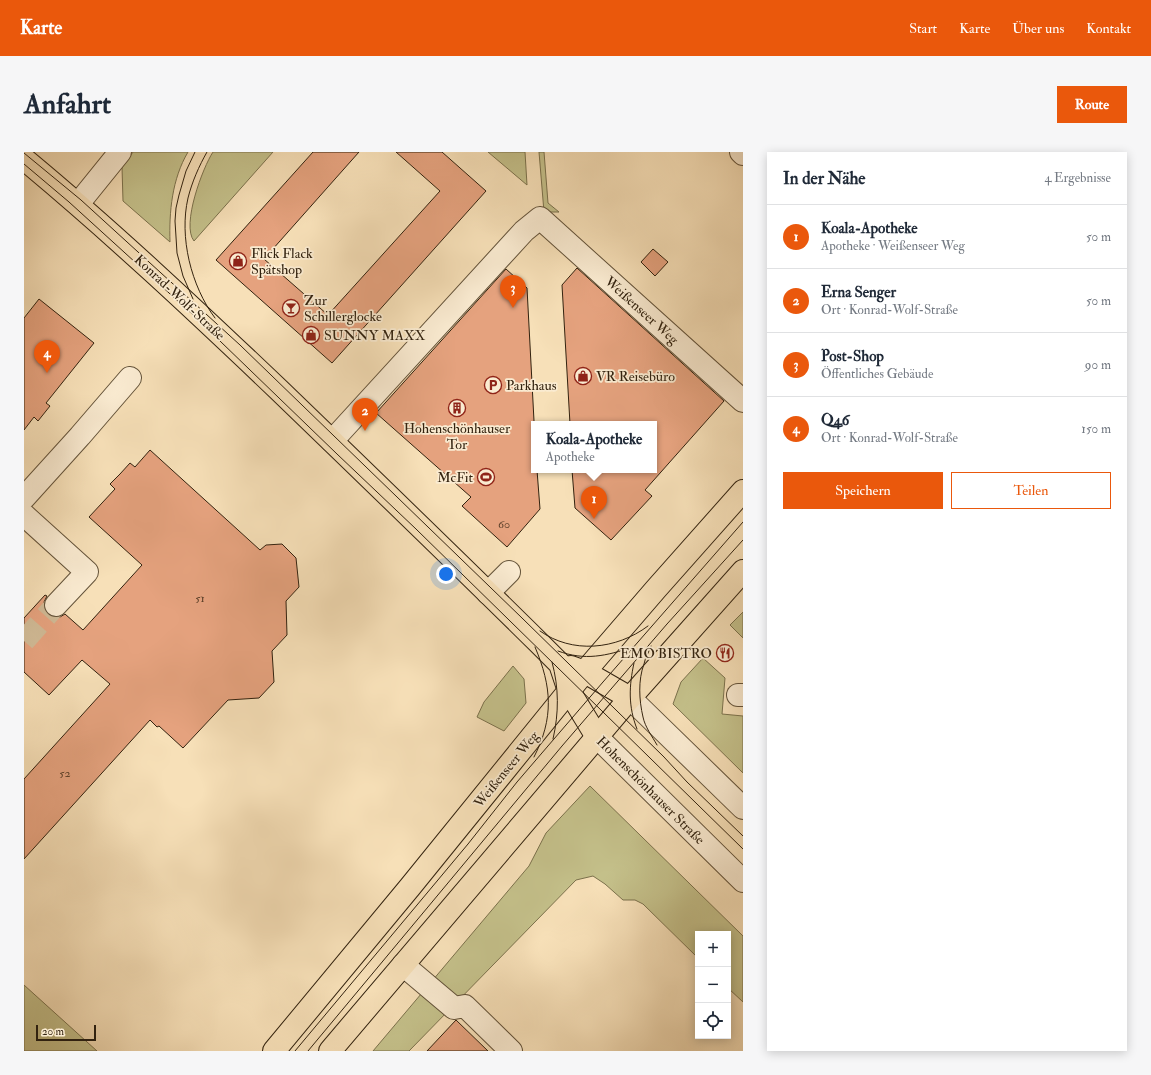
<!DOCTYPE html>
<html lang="de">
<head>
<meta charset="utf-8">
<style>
  :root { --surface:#fff; --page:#f6f6f7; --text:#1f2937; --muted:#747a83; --line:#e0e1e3; --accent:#ea580c }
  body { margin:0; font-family:"IM FELL Double Pica",serif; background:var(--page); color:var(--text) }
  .controls { position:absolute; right:12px; bottom:12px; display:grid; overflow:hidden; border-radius:0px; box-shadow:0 2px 10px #0003 }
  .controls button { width:36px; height:36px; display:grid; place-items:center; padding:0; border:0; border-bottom:1px solid var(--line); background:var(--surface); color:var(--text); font:20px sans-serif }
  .scale { position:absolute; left:12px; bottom:10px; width:60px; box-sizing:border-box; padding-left:4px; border:2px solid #32220f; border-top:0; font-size:11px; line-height:14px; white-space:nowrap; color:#32220f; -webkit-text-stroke:3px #faebd1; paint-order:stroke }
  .you { position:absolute; left:422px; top:422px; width:14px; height:14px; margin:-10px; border:3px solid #fff; border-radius:50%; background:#1a73e8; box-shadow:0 0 0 6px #1a73e833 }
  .badge { display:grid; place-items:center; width:26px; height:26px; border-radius:50%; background:var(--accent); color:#fff; font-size:13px; font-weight:700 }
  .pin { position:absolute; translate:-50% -33px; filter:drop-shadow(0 1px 2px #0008) }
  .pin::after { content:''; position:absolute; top:21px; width:14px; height:12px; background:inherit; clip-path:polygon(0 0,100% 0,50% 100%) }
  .popup { position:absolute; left:507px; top:269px; width:126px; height:52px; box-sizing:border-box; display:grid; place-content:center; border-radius:0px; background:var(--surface); filter:drop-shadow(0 1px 3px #0005); font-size:13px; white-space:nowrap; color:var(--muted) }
  .popup b { font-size:15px; color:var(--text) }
  .popup::after { content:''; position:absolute; left:50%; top:100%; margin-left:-8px; border:8px solid transparent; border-top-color:var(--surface) }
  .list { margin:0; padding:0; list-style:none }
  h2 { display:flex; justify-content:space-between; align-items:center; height:52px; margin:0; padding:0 16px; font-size:17px }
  h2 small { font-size:13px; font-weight:400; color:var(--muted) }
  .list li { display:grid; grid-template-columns:26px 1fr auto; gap:12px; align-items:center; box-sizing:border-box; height:64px; padding:0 16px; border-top:1px solid var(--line) }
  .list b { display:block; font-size:15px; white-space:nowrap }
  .list p { margin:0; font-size:13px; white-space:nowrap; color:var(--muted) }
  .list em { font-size:13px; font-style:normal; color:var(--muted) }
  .actions { display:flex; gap:8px; padding:12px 16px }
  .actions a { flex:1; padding:9px 0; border:1px solid var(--accent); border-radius:0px; text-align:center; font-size:14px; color:var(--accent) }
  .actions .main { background:var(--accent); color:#fff }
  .icon { flex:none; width:22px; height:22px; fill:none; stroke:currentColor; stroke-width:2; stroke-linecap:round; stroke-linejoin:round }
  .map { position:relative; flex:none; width:719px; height:899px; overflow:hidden; border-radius:0px }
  header { display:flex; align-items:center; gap:24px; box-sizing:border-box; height:56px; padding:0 20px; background:var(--accent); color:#fff }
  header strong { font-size:19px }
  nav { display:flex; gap:22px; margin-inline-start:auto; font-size:14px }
  .intro { display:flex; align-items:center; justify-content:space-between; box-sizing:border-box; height:96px; padding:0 24px }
  h1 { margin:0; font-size:28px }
  .button { padding:10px 18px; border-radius:0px; background:var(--accent); color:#fff; font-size:14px; font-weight:700 }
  main { display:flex; gap:24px; padding:0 24px }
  aside { flex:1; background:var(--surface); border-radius:0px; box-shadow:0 2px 10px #0003 }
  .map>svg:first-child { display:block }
</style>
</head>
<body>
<header>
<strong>Karte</strong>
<nav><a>Start</a><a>Karte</a><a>Über uns</a><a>Kontakt</a></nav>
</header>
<div class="intro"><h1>Anfahrt</h1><a class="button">Route</a></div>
<main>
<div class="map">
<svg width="719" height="899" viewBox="0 0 719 899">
  <rect width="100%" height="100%" fill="#f7e0b8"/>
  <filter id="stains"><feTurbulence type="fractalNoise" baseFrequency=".005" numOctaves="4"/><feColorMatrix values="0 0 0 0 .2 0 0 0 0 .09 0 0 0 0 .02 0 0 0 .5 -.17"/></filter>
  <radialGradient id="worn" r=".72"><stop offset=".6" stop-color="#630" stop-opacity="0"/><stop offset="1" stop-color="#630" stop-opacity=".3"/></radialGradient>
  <g fill="#c4c08a" stroke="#7b714c">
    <path d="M109,0H164C148,27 145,60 146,90L99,49L98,15Z"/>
    <path d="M189,0H249L170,89C157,73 179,15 189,0Z"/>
    <path d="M464,0H501L503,33Z"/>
    <path d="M515,0H520L524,51L535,60H520Z"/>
    <path d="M719,460V486L706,473Z"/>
    <path d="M679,506L701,526L698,562L719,564V621L649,552L657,530Z"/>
    <path d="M489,514L500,527L502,551L480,579L453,565L460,550Z"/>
    <path d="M566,634L719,784V850L704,836V782H674V806L619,752L611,748H599L581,732L569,724L552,728L385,899H349L505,714L522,681Z"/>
    <path d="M0,833L73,899H0Z"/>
  </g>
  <g fill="#e5a27e" stroke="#32220f">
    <path d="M289,0H335L240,107L304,163L416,39L372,0H418L462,39L308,211L192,108Z"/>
    <path d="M629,97L644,110L631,124L617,110Z"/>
    <path d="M553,116L700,249L621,338L628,344L587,388L551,356L548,318H630V272H546L538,133Z"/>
    <path d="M482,117L503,136L510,269V318H513L516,357L483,395L438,354L447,345L352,261Z"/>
    <path d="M15,147L70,191L22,251L26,254L14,269L10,265L0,278V166Z"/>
    <path d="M126,298L236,398L242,393L258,392L272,406L275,435L262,449L263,483L248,499L250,530L235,546L204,548L159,596L135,574L133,575L126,568L0,707V627L86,532L58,508L25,543L0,520V466L21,443L23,444L20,450V456L23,462L30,465H36L41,462L59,478L118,413L65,365L91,337L86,332L96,322L106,311L111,315Z"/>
    <path d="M432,868L464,899H403Z"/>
  </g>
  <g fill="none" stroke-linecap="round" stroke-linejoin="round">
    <path stroke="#d0ba96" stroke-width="22" stroke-dasharray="22 11" stroke-linecap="butt" d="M0,489L32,453"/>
    <g stroke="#635239" stroke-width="24">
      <g id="minor">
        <path d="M717,0L719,2"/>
        <path d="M54,52L96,0"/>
        <path d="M308,289L500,79L516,66L719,249"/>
        <path d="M0,346L56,284L106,226"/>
        <path d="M0,363L63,420L32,453"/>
        <path d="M464,441L485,420"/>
        <path d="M714,543H719"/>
        <path d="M606,546L719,656"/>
        <path d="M573,585L719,729"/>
        <path d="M379,813L430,856L441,854L487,899"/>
      </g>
    </g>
    <g stroke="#32220f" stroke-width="24">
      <g id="major">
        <path d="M0,7C88,80 172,159 255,238C342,322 429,406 515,491L536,512L545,539L573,585"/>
        <path d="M547,515L561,520L606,546"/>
        <path d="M250,899L386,735L557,524L632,437L719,339"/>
        <path d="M306,899L606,546L719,419"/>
      </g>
    </g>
    <use href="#minor" stroke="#faebd1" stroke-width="22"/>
    <use href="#major" stroke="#f7e0b8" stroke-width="22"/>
    <g stroke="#32220f" stroke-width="1">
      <path d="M183,0C175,14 168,30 164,46C155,85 167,134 191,166"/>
      <path d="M0,1L57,48L216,193L498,466L640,605L663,630L719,684"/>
      <path d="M0,12L45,50L167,161L313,302L392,377L719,697"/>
      <path d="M169,147L159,124L153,101L151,69L152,56L155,43L162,19L171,0"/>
      <path d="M516,479C548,502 592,498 624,474"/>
      <path d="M627,494C625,500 621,506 620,512C614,528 615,548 619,565C621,575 628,584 633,593"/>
      <path d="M534,499C561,509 582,504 609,495"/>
      <path d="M528,510C535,536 535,561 529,587"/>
      <path d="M610,511C605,534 604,554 613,577"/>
      <path d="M510,605C530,566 528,535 511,495"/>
      <path d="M271,899L444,692L493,630L579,530L719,370"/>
      <path d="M284,899L538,594L643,472L719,388"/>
    </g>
  </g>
  <defs>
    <g id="shop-ring" transform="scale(0.9)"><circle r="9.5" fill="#faebd1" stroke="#8f2418" stroke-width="1.5"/><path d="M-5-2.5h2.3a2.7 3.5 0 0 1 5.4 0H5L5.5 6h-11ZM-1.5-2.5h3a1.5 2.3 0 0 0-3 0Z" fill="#8f2418"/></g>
    <g id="bar-ring" transform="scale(0.9)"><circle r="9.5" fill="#faebd1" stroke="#8f2418" stroke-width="1.5"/><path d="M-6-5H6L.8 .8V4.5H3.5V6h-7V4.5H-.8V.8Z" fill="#8f2418"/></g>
    <g id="parking-ring" transform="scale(0.9)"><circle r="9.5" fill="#faebd1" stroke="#8f2418" stroke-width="1.5"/><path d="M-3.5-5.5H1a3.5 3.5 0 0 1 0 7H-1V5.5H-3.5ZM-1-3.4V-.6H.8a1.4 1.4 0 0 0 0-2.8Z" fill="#8f2418"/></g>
    <g id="building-ring" transform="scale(0.9)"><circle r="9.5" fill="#faebd1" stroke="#8f2418" stroke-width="1.5"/><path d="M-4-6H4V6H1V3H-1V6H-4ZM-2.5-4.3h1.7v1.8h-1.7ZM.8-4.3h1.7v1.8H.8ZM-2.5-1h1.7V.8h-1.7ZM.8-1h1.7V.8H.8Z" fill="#8f2418"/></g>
    <g id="stadium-ring" transform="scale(0.9)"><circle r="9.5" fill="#faebd1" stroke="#8f2418" stroke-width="1.5"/><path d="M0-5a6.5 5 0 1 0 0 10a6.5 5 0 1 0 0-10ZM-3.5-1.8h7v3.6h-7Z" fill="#8f2418"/></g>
    <g id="restaurant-ring" transform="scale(0.9)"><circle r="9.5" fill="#faebd1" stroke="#8f2418" stroke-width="1.5"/><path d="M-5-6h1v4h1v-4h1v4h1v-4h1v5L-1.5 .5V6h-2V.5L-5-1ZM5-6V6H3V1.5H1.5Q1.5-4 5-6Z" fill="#8f2418"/></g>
  </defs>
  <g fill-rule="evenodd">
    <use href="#shop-ring" x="214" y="109"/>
    <use href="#bar-ring" x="267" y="156"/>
    <use href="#shop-ring" x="287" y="183"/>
    <use href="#shop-ring" x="559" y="224"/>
    <use href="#parking-ring" x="469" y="233"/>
    <use href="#building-ring" x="433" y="256"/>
    <use href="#stadium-ring" x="462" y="325"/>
    <use href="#restaurant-ring" x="701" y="501"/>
  </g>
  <g text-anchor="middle" stroke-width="3.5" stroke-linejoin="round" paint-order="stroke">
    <g font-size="12" fill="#5f422b">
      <text x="480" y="376">60</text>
      <text x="176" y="450">51</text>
      <text x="41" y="625">52</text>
    </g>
    <g font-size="14" fill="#32220f" stroke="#faebd1" text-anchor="start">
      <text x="227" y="106">Flick Flack<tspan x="227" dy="16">Spätshop</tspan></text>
      <text x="280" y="153">Zur<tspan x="280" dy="16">Schillerglocke</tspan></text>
      <text x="300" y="188">SUNNY MAXX</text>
      <text x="572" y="229">VR Reisebüro</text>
      <text x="482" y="238">Parkhaus</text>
      <text x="433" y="281" text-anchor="middle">Hohenschönhauser<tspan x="433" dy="16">Tor</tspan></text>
      <text x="449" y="330" text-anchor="end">McFit</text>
      <text x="688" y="506" text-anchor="end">EMO BISTRO</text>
    </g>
    <g font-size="14" fill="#32220f" stroke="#faebd1">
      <text transform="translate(156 145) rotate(43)" y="5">Konrad-Wolf-Straße</text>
      <text transform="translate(618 158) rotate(42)" y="5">Weißenseer Weg</text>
      <text transform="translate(482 617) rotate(-51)" y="5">Weißenseer Weg</text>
      <text transform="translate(627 638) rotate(45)" y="5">Hohenschönhauser Straße</text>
    </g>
  </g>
  <rect width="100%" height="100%" filter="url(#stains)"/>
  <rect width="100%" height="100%" fill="url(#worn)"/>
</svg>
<div class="controls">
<button>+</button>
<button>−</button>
<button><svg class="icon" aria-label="locate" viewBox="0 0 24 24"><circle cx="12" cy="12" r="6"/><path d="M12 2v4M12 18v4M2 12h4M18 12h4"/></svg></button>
</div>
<div class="scale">20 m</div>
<div class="you"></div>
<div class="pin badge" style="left:570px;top:367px">1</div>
<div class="popup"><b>Koala-Apotheke</b>Apotheke</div>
<div class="pin badge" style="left:341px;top:279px">2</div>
<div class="pin badge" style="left:489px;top:156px">3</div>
<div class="pin badge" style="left:23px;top:221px">4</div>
</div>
<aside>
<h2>In der Nähe<small>4 Ergebnisse</small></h2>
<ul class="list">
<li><span class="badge">1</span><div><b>Koala-Apotheke</b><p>Apotheke · Weißenseer Weg</p></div><em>50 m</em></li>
<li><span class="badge">2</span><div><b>Erna Senger</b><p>Ort · Konrad-Wolf-Straße</p></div><em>50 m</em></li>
<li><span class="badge">3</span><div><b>Post-Shop</b><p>Öffentliches Gebäude</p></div><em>90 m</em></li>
<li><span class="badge">4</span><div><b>Q46</b><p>Ort · Konrad-Wolf-Straße</p></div><em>150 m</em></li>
</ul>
<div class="actions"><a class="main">Speichern</a><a>Teilen</a></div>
</aside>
</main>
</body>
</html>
